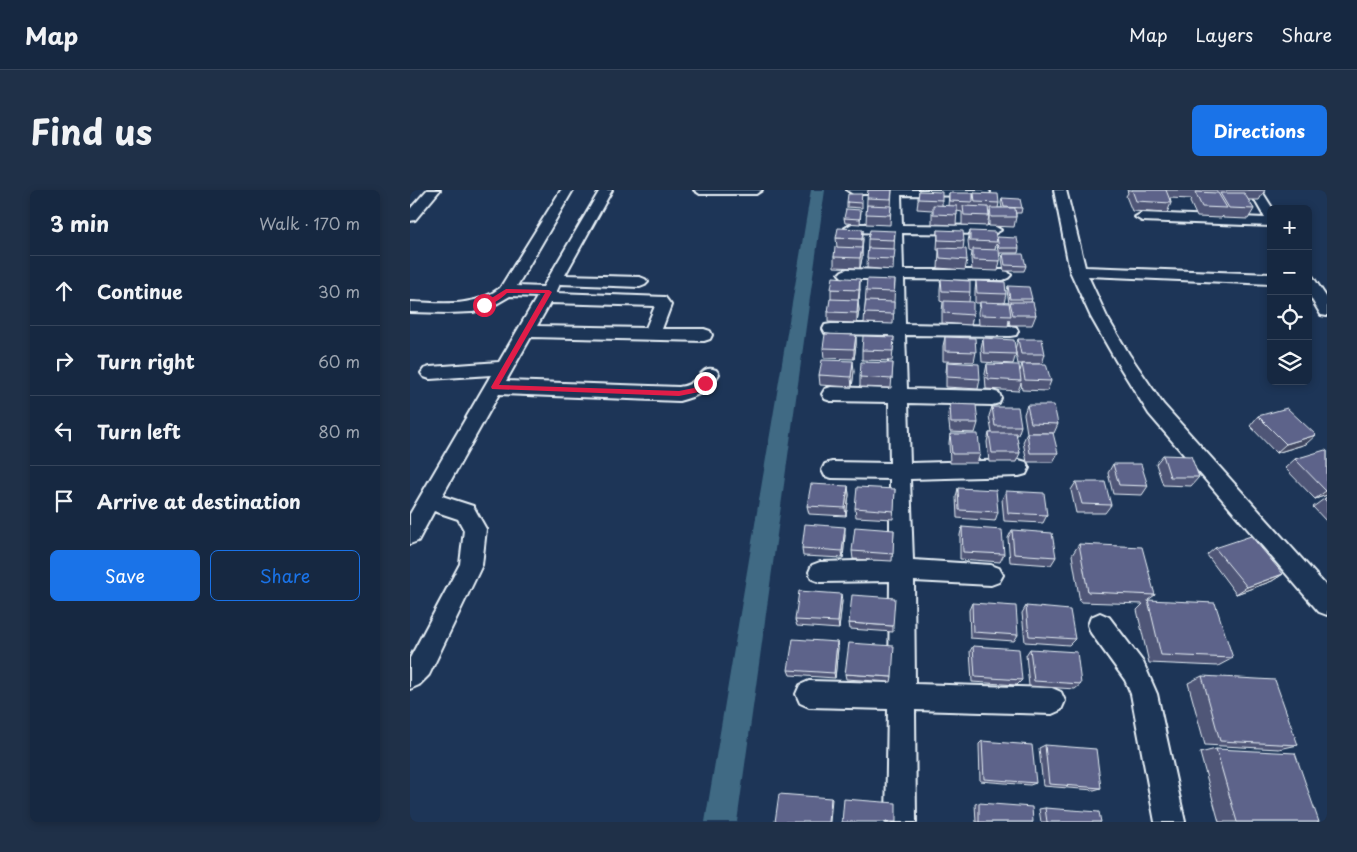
<!DOCTYPE html>
<html lang="en">
<head>
<meta charset="utf-8">
<style>
  :root { --surface:#162841; --page:#1f3048; --text:#f1f3f6; --muted:#9ea6b1; --line:#35445a; --accent:#1a73e8 }
  body { margin:0; font-family:"Playpen Sans",sans-serif; background:var(--page); color:var(--text) }
  .controls { position:absolute; right:15px; top:15px; display:grid; overflow:hidden; border-radius:8px; box-shadow:0 2px 8px #0003 }
  .controls button { width:45px; height:45px; display:grid; place-items:center; padding:0; border:0; border-bottom:1px solid var(--line); background:var(--surface); color:var(--text); font:25px sans-serif }
  .stop { position:absolute; width:15px; height:15px; margin:-11px; border:4px solid #e11d48; border-radius:50%; background:#fff }
  .stop.end { background:#e11d48; border-color:#fff; box-shadow:0 1px 5px #0008 }
  .list { margin:0; padding:0; list-style:none }
  h2 { display:flex; justify-content:space-between; align-items:center; height:65px; margin:0; padding:0 20px; font-size:21px }
  h2 small { font-size:16px; font-weight:400; color:var(--muted) }
  .list li { display:grid; grid-template-columns:32px 1fr auto; gap:15px; align-items:center; box-sizing:border-box; height:70px; padding:0 20px; border-top:1px solid var(--line) }
  .list b { display:block; font-size:19px; white-space:nowrap }
  .list em { font-size:16px; font-style:normal; color:var(--muted) }
  .actions { display:flex; gap:10px; padding:15px 20px }
  .actions a { flex:1; padding:11px 0; border:1px solid var(--accent); border-radius:8px; text-align:center; font-size:18px; color:var(--accent) }
  .actions .main { background:var(--accent); color:#fff }
  .icon { flex:none; width:28px; height:28px; fill:none; stroke:currentColor; stroke-width:2; stroke-linecap:round; stroke-linejoin:round }
  .map { position:relative; flex:none; width:917px; height:632px; overflow:hidden; border-radius:8px }
  header { display:flex; align-items:center; gap:30px; box-sizing:border-box; height:70px; padding:0 25px; background:var(--surface); border-bottom:1px solid var(--line) }
  header strong { font-size:24px }
  nav { display:flex; gap:28px; margin-inline-start:auto; font-size:18px }
  .intro { display:flex; align-items:center; justify-content:space-between; box-sizing:border-box; height:120px; padding:0 30px }
  h1 { margin:0; font-size:35px }
  .button { padding:12px 22px; border-radius:8px; background:var(--accent); color:#fff; font-size:18px; font-weight:700 }
  main { display:flex; gap:30px; padding:0 30px }
  aside { flex:1; background:var(--surface); border-radius:8px; box-shadow:0 2px 8px #0003 }
  .map>svg:first-child { display:block }
</style>
</head>
<body>
<header>
<strong>Map</strong>
<nav><a>Map</a><a>Layers</a><a>Share</a></nav>
</header>
<div class="intro"><h1>Find us</h1><a class="button">Directions</a></div>
<main>
<aside>
<h2>3 min<small>Walk · 170 m</small></h2>
<ul class="list">
<li><svg class="icon" aria-label="ahead" viewBox="0 0 24 24"><path d="M12 20V5M6 11l6-6 6 6"/></svg><div><b>Continue</b></div><em>30 m</em></li>
<li><svg class="icon" aria-label="right" viewBox="0 0 24 24"><path d="M7 20v-9h11M14 6l5 5-5 5"/></svg><div><b>Turn right</b></div><em>60 m</em></li>
<li><svg class="icon" aria-label="left" viewBox="0 0 24 24"><path d="M17 20v-9H6M10 6l-5 5 5 5"/></svg><div><b>Turn left</b></div><em>80 m</em></li>
<li><svg class="icon" aria-label="arrive" viewBox="0 0 24 24"><path d="M6 21V4h12l-3 4 3 4H6"/></svg><div><b>Arrive at destination</b></div></li>
</ul>
<div class="actions"><a class="main">Save</a><a>Share</a></div>
</aside>
<div class="map">
<svg width="917" height="632" viewBox="0 0 917 632">
  <rect width="100%" height="100%" fill="#1d3557"/>
  <filter id="ink" filterUnits="userSpaceOnUse"><feTurbulence type="fractalNoise" baseFrequency=".02" numOctaves="2"/><feDisplacementMap in="SourceGraphic" scale="10" xChannelSelector="R" yChannelSelector="G"/><feConvolveMatrix kernelMatrix="1 2 1 2 8 2 1 2 1" color-interpolation-filters="sRGB"/></filter>
  <g filter="url(#ink)">
    <g fill="none" stroke-linecap="round" stroke-linejoin="round">
      <path fill="#3f6b84" fill-rule="evenodd" d="M401,0H415L327,632H295Z"/>
      <g stroke="#e8f1f8" stroke-width="4">
        <g id="minor">
          <path d="M17,0H30L5,30L0,31V19Z"/>
          <path d="M151,0H163L107,96L133,97L190,0H202L155,85L230,87L235,89L238,92L235,95L230,97L150,94L146,103L255,107L261,115L252,139H294L300,141L302,145L300,149L294,151L121,147L96,191L269,197C275,196 280,195 285,190C293,183 294,176 306,180L309,184C299,201 288,206 269,211L89,204L32,306L63,316L76,339L72,375L19,485L9,495L0,499V468L50,374L54,340L48,329L24,321L8,351L0,354V324L81,185L20,189L14,187L11,183L14,179L20,177L89,172L127,107L100,106L81,117L63,122L38,123L0,122V112C32,113 63,118 90,98ZM140,113L245,116L236,138L127,136Z"/>
          <path d="M284,0H352L346,4H290Z"/>
          <path d="M437,0H578L580,2L578,5L573,6L491,5L492,35L584,36L591,40L584,44L492,43L493,80H593L598,82L601,85L598,88L593,90L494,89L495,134L600,136L606,137L608,141L606,145L600,146L495,145L497,199L582,201L589,203L591,208L589,213L582,215L498,213L500,273L609,270L616,272L619,278L616,284L609,286L500,289L503,370L581,375L589,378L593,385L589,392L581,395L504,391L505,494L642,498L651,502L655,511L651,520L642,524L505,520L506,632H476L478,519L399,517L390,513L386,504L390,495L399,491L479,493L480,391L410,392L402,389L399,382L402,375L410,372L480,370V289L422,288L415,286L412,280L415,274L422,272L480,273L479,212L421,211L415,209L412,204L415,199L421,197L479,199V145L421,144L415,143L413,139L415,135L421,134H479L478,89H437L432,87L429,84L432,81L437,79L478,80V43L442,42L435,38L442,34H478V4H443Z"/>
          <path d="M644,0H656L675,77L861,84V94L678,86L697,127L719,164L753,214L917,397V425L909,422L739,224L706,171L681,127L660,81Z"/>
          <path d="M839,0H851L863,19H861V36L732,31L725,27L732,23L855,28Z"/>
          <path d="M898,85L903,87L917,108V126L911,125L898,103Z"/>
          <path d="M690,423L699,427L733,472L747,504L775,632H745L721,504L715,490L681,443L678,435L681,427Z"/>
        </g>
      </g>
      <use href="#minor" fill="#1d3557" fill-rule="evenodd"/>
    </g>
    <g fill="#505677" stroke="#e8f1f8" fill-rule="evenodd">
      <path d="M482,0L480,35L456,34L457,8Z"/>
      <path d="M717,0H855L849,10H838L844,19L838,29L813,28V26L811,28L787,27L780,12L781,9L760,8L761,13L757,23L722,21L716,6L718,3Z"/>
      <path d="M509,1L532,10V15L538,16L539,3L563,9L564,3L589,13L588,18H592L591,13L592,8L612,18L611,23H606V27L604,37L579,36V27L580,22H578L579,26L577,36L552,35V22L547,21L546,35L522,34V20L507,19Z"/>
      <path d="M452,9V18L437,17V12Z"/>
      <path d="M451,20L450,34L435,33L434,28Z"/>
      <path d="M528,40L554,51L553,59L557,70L555,80L528,78L529,60H527Z"/>
      <path d="M485,41L483,80L457,78L458,49Z"/>
      <path d="M560,41L586,51L587,47L609,58L608,63H590V71L588,81L562,80L561,69L562,62L559,61L558,51ZM586,54L587,55L588,60H585Z"/>
      <path d="M426,48L453,49L452,59V68L450,78L424,77V67L427,57Z"/>
      <path d="M593,64L616,76L614,81H594L592,69Z"/>
      <path d="M531,89L560,102L559,112L563,125L561,135L532,133V121L533,112L530,111V99Z"/>
      <path d="M485,90L483,134L454,133L456,101Z"/>
      <path d="M566,91L596,104L594,113H599L597,101L598,96L622,109L621,112L626,125L622,135H600L599,130L598,136L569,135L568,122L570,113H565V101Z"/>
      <path d="M421,99H450L448,110L449,120L447,133L418,132V122L421,109Z"/>
      <path d="M446,145V155L444,169L414,168L413,158Z"/>
      <path d="M484,147L482,171L452,170V160Z"/>
      <path d="M535,147L566,162L564,172L533,171V156Z"/>
      <path d="M573,148L605,159L608,149L635,164L632,174H608L605,159L606,164L603,174L572,172L571,158Z"/>
      <path d="M537,172L570,189L568,199L536,197V182Z"/>
      <path d="M483,173L481,198L450,197V187Z"/>
      <path d="M577,174L610,181L612,174L641,191L637,201L612,200L611,193L608,201L576,199L575,184Z"/>
      <path d="M444,181L442,197L410,195L409,185Z"/>
      <path d="M540,214L568,233L565,243L540,242L538,224Z"/>
      <path d="M617,215L648,234L644,243H617L614,224Z"/>
      <path d="M582,217L611,236L608,245H606L610,263L606,272H579L577,252L579,243H582L579,226Z"/>
      <path d="M848,226L896,254L866,263L840,236Z"/>
      <path d="M617,243L648,263L643,272H617L613,252Z"/>
      <path d="M540,244L570,264L567,273H540L539,253Z"/>
      <path d="M917,261V305L905,309L875,278L885,269Z"/>
      <path d="M753,265L789,287L781,296L753,295L746,274Z"/>
      <path d="M703,274L738,296L732,305L703,304L698,283Z"/>
      <path d="M666,292L701,315L695,323H666L661,300Z"/>
      <path d="M438,296L439,305L436,326L399,324L397,316Z"/>
      <path d="M548,298L588,322L585,331L547,328L546,307Z"/>
      <path d="M485,299L483,329L446,327L445,318Z"/>
      <path d="M596,301L637,325L633,333L594,331L592,309Z"/>
      <path d="M917,307V332L903,317L914,309Z"/>
      <path d="M552,337L594,364L590,372L550,369V345Z"/>
      <path d="M484,340L482,371L443,369L442,361Z"/>
      <path d="M602,340L646,367L641,375L600,372L598,348Z"/>
      <path d="M435,345L433,368L393,366L392,358Z"/>
      <path d="M669,354L745,405L738,410L823,468L808,476L739,473L727,420L733,414L670,412L662,365Z"/>
      <path d="M805,358L873,384L862,391L826,404L797,365Z"/>
      <path d="M432,411L429,439L387,436L385,430Z"/>
      <path d="M562,413L608,445L604,451L560,448L559,420Z"/>
      <path d="M616,416L665,449L659,455L615,452L612,423Z"/>
      <path d="M439,433L483,436V442L440,439Z"/>
      <path d="M427,452L428,458L425,488L380,485L378,480Z"/>
      <path d="M563,456L612,490L607,495L562,492L560,461Z"/>
      <path d="M620,459L671,494L665,499L619,496L616,465Z"/>
      <path d="M435,484L482,487L481,492L436,489Z"/>
      <path d="M792,486L888,555L869,559L795,555L778,493Z"/>
      <path d="M572,551L626,593L620,595L570,591L569,554Z"/>
      <path d="M635,555L691,598L684,600L633,596L629,558Z"/>
      <path d="M806,559L909,632H809L790,563Z"/>
      <path d="M569,613L623,632H566L565,614Z"/>
      <path d="M635,618L691,632H631L629,619Z"/>
    </g>
    <g fill="#414661" stroke="#e8f1f8">
      <path d="M453,39V49L452,59V49Z"/>
      <path d="M452,58V68L450,78V68Z"/>
      <path d="M450,89V99L449,110V100Z"/>
      <path d="M448,110L449,120L447,133V123Z"/>
      <path d="M446,145V155L444,169V159Z"/>
      <path d="M443,171L444,181L442,197L441,187Z"/>
      <path d="M906,245L896,254L866,263L876,254Z"/>
      <path d="M438,296L439,305L436,326L435,318Z"/>
      <path d="M917,300V305L905,309L916,301Z"/>
      <path d="M435,337V345L433,368L432,361Z"/>
      <path d="M873,384L862,391L826,404L837,397Z"/>
      <path d="M431,404L432,411L429,439L428,432Z"/>
      <path d="M427,452L428,458L425,488L424,483Z"/>
      <path d="M421,608L422,609L420,632H419Z"/>
    </g>
    <g fill="#5d648a" stroke="#e8f1f8">
      <path d="M458,0H482L481,9L457,8Z"/>
      <path d="M722,0H756L761,13L726,11Z"/>
      <path d="M509,1L532,2V10L508,9Z"/>
      <path d="M785,2L808,3L817,18L792,17Z"/>
      <path d="M539,3H563V12L539,11Z"/>
      <path d="M564,3L588,4L589,13L565,12Z"/>
      <path d="M810,3H834L844,19L819,18Z"/>
      <path d="M438,4H452L451,13L437,12Z"/>
      <path d="M592,8L610,9L612,18L594,17Z"/>
      <path d="M457,15L481,16L480,25L456,24Z"/>
      <path d="M523,15L547,16V25L523,24Z"/>
      <path d="M553,16L578,17L579,26L554,25Z"/>
      <path d="M580,18H605L606,27H581Z"/>
      <path d="M436,19L451,20L450,29L434,28Z"/>
      <path d="M428,38L453,39L452,49L426,48Z"/>
      <path d="M460,40L485,41L484,50L458,49Z"/>
      <path d="M528,40L553,41L554,51L528,50Z"/>
      <path d="M560,41L585,42L587,52L560,51Z"/>
      <path d="M587,47L607,48L609,58H589Z"/>
      <path d="M425,57L452,58L450,68L424,67Z"/>
      <path d="M458,58L485,59L484,69L457,68Z"/>
      <path d="M529,58L556,59L557,70L530,68Z"/>
      <path d="M563,59L589,60L590,71L563,70Z"/>
      <path d="M593,64H613L616,76L595,75Z"/>
      <path d="M423,87L450,89L449,100L421,99Z"/>
      <path d="M457,89L485,90L484,102L456,101Z"/>
      <path d="M531,89L560,91V102L532,101Z"/>
      <path d="M566,91L595,92L596,104L567,103Z"/>
      <path d="M598,96L619,97L622,109H600Z"/>
      <path d="M420,109L448,110L447,123L418,122Z"/>
      <path d="M456,111L484,112V124L454,123Z"/>
      <path d="M534,111L563,112V125L534,123Z"/>
      <path d="M570,112L599,113L601,126L571,125Z"/>
      <path d="M600,112H623L626,125H603Z"/>
      <path d="M415,144L446,145L444,159L413,158Z"/>
      <path d="M453,146L484,147L483,161L452,160Z"/>
      <path d="M535,147L565,148L566,162L535,161Z"/>
      <path d="M573,148L604,150L606,164L574,163Z"/>
      <path d="M608,149H632L635,164H611Z"/>
      <path d="M412,170L443,171L441,187L409,185Z"/>
      <path d="M451,172L483,173L482,189L450,187Z"/>
      <path d="M537,172L569,174L570,189L537,187Z"/>
      <path d="M577,174L609,175L611,191L578,189Z"/>
      <path d="M612,174H636L641,191L615,190Z"/>
      <path d="M540,214L566,215L568,233H541Z"/>
      <path d="M617,215H644L648,234L621,233Z"/>
      <path d="M582,217H608L611,236H585Z"/>
      <path d="M877,218L906,245L876,254L848,226Z"/>
      <path d="M579,243H606L610,263H582Z"/>
      <path d="M617,243H643L648,263H620Z"/>
      <path d="M540,244H568L570,264H542Z"/>
      <path d="M915,260L917,261V300L916,301L885,269Z"/>
      <path d="M753,265L781,266L789,287H760Z"/>
      <path d="M703,274H731L738,296L709,295Z"/>
      <path d="M666,292H695L701,315L672,314Z"/>
      <path d="M401,294L438,296L435,318L397,316Z"/>
      <path d="M447,297L485,299L484,321L445,318Z"/>
      <path d="M548,298L586,300L588,322L549,320Z"/>
      <path d="M596,301L634,303L637,325L598,323Z"/>
      <path d="M917,307V312L914,309Z"/>
      <path d="M395,334L435,337L432,361L392,358Z"/>
      <path d="M445,337L484,340L483,364L442,361Z"/>
      <path d="M552,337L592,340L594,364L553,362Z"/>
      <path d="M602,340L642,343L646,367L604,364Z"/>
      <path d="M841,346L873,384L837,397L805,358Z"/>
      <path d="M669,354L732,357L745,405L678,402Z"/>
      <path d="M389,401L431,404L428,432L385,430Z"/>
      <path d="M442,405L485,408L483,436L439,433Z"/>
      <path d="M738,410L805,413L823,468L751,465Z"/>
      <path d="M562,413L606,416L608,445L563,442Z"/>
      <path d="M616,416L660,420L665,449L619,446Z"/>
      <path d="M383,449L427,452L424,483L378,480Z"/>
      <path d="M439,453L484,456L482,487L435,484Z"/>
      <path d="M563,456L609,459L612,490L565,487Z"/>
      <path d="M620,459L667,462L671,494L624,491Z"/>
      <path d="M792,486L865,490L888,555L810,551Z"/>
      <path d="M572,551L622,555L626,593L574,589Z"/>
      <path d="M635,555L686,559L691,598L639,594Z"/>
      <path d="M806,559L885,563L909,632H827Z"/>
      <path d="M369,604L421,608L419,632H365Z"/>
      <path d="M434,609L486,613V632H432Z"/>
      <path d="M569,613L622,617L623,632H569Z"/>
      <path d="M635,618L689,622L691,632H637Z"/>
    </g>
  </g>
  <path fill="#e11d48" d="M96,99L139,100L142,102L89,195L269,201L284,198L295,190L299,193L289,202L269,206L82,199L81,197L135,103H97C91,109 81,116 72,116V114Z"/>
</svg>
<div class="controls">
<button>+</button>
<button>−</button>
<button><svg class="icon" aria-label="locate" viewBox="0 0 24 24"><circle cx="12" cy="12" r="6"/><path d="M12 2v4M12 18v4M2 12h4M18 12h4"/></svg></button>
<button><svg class="icon" aria-label="layers" viewBox="0 0 24 24"><path d="M12 4l9 5-9 5-9-5zM3 14l9 5 9-5"/></svg></button>
</div>
<div class="stop" style="left:74px;top:115px"></div>
<div class="stop end" style="left:295px;top:193px"></div>
</div>
</main>
</body>
</html>
